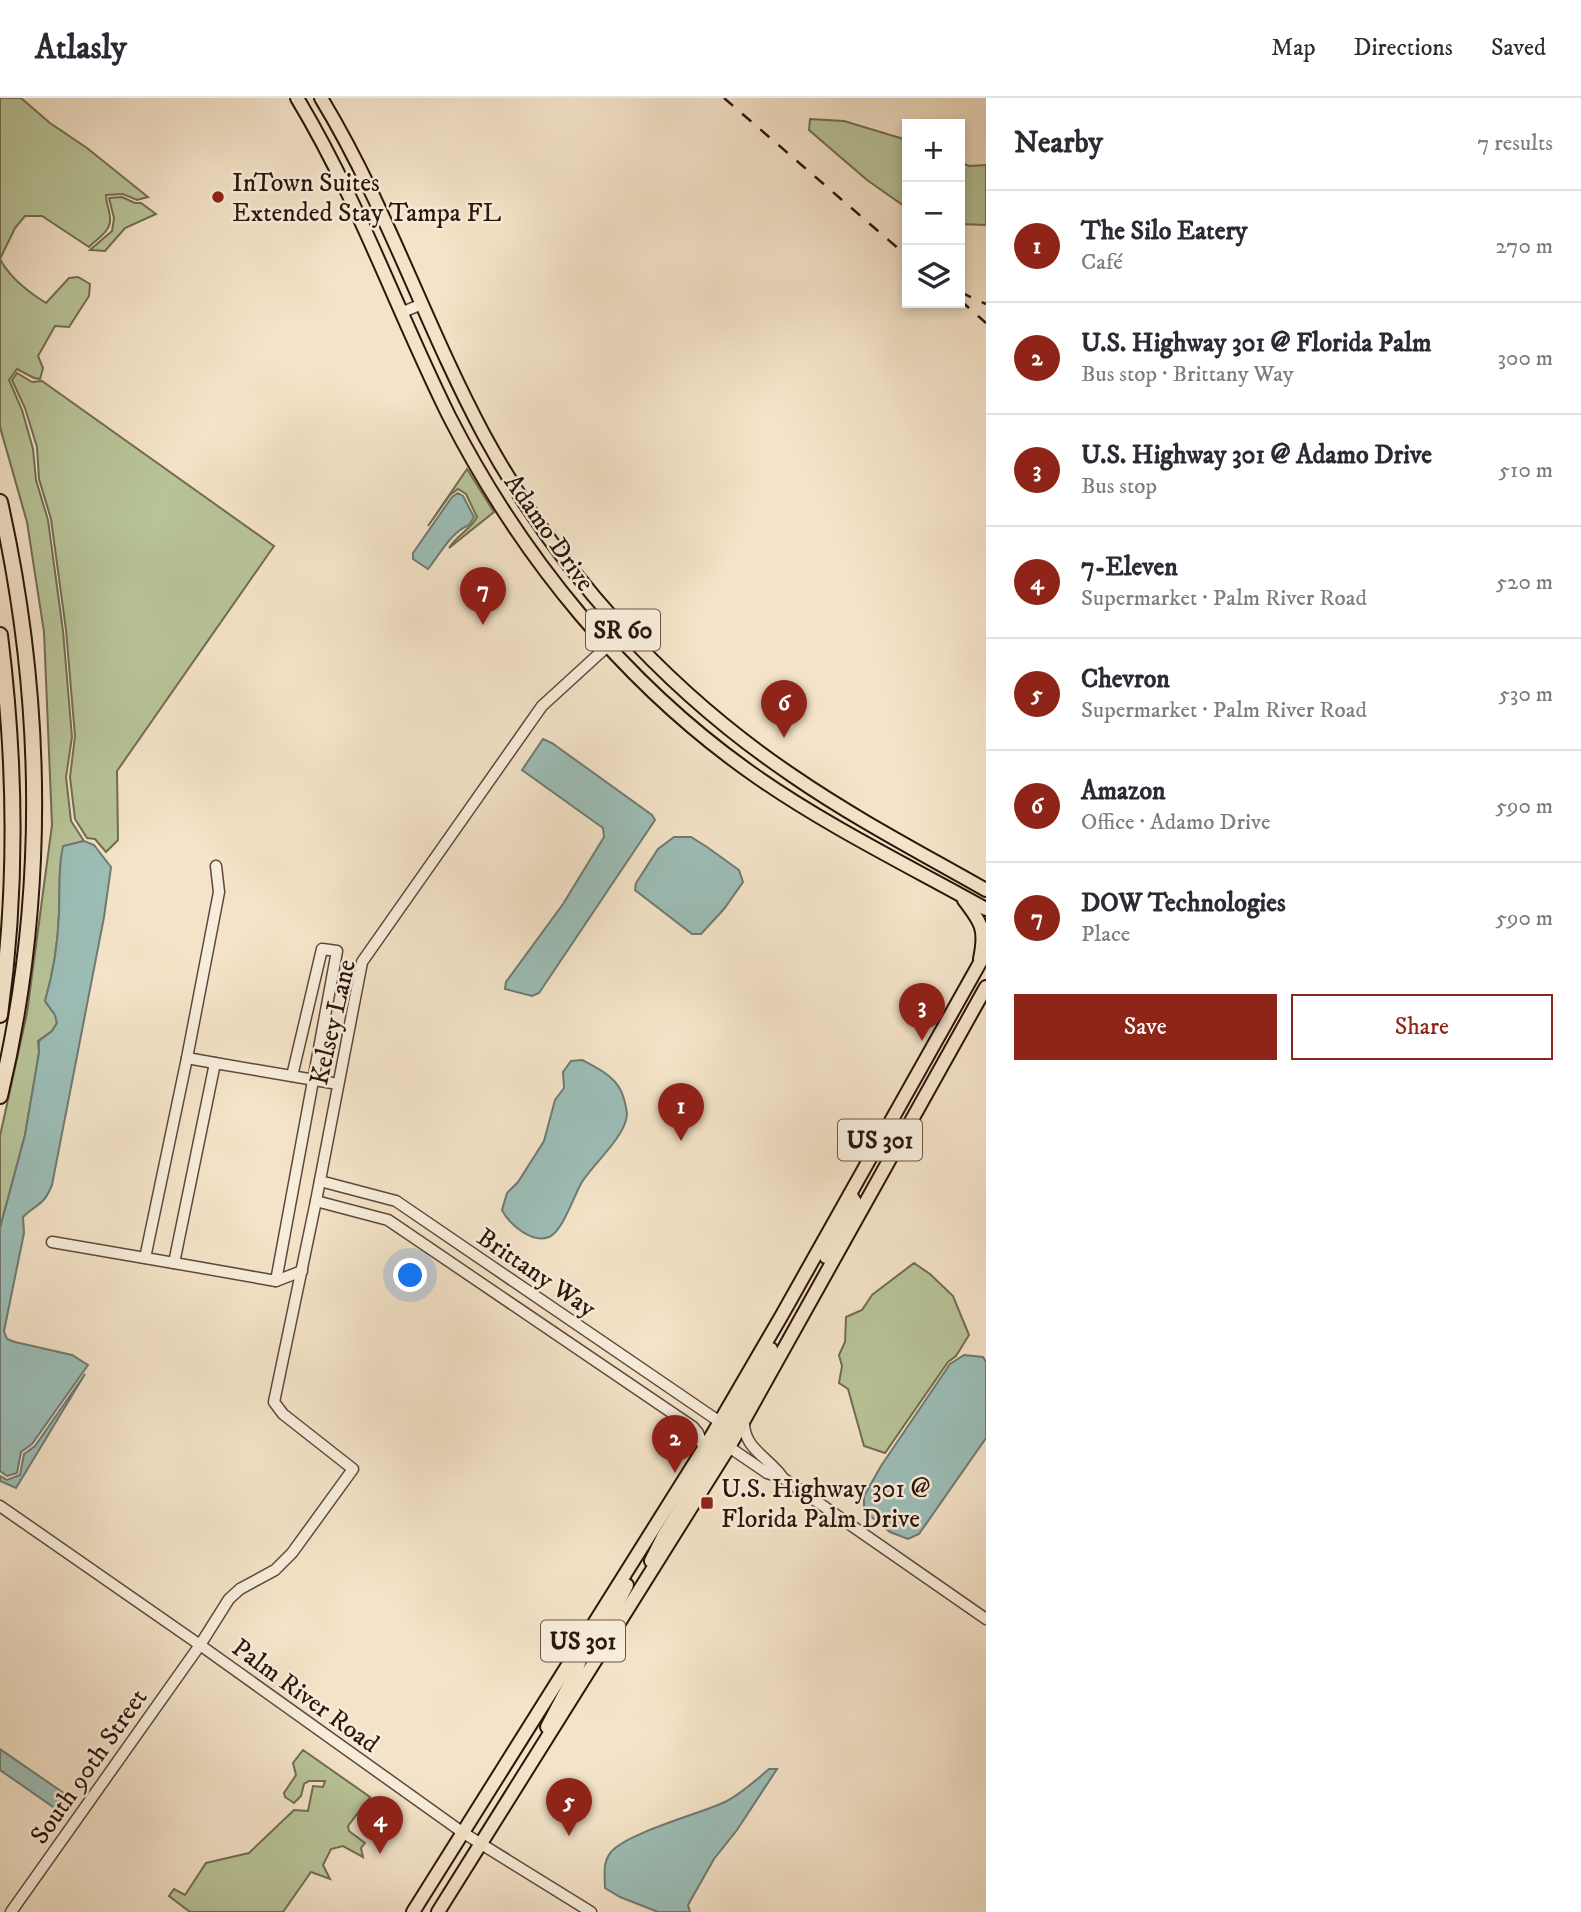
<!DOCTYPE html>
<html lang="en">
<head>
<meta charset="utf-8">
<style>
  :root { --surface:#fff; --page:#f7f7f7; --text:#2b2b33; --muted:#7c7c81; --line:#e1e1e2; --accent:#8f2418 }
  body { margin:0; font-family:"IM FELL DW Pica",serif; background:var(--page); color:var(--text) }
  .controls { position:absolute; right:21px; top:21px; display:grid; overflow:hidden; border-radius:0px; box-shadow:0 4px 10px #0003 }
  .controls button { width:63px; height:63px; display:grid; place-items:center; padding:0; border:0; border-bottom:2px solid var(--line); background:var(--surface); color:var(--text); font:35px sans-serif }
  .you { position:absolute; left:411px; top:1178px; width:24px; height:24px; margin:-18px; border:5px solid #fff; border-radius:50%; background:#1a73e8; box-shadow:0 0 0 10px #1a73e833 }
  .badge { display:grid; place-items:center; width:46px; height:46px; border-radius:50%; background:var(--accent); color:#fff; font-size:23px; font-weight:700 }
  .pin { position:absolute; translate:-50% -58px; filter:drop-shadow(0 2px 4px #0008) }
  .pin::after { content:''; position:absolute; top:37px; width:24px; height:21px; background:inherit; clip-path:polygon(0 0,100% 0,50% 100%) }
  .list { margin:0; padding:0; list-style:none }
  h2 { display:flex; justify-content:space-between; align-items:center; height:91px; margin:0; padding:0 28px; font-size:30px }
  h2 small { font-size:23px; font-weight:400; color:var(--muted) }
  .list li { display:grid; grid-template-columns:46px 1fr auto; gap:21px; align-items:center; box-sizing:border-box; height:112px; padding:0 28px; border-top:2px solid var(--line) }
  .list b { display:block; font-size:26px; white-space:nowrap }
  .list p { margin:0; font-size:23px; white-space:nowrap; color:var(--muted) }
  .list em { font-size:23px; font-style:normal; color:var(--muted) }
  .actions { display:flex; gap:14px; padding:21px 28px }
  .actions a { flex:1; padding:16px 0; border:2px solid var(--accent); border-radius:0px; text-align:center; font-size:24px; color:var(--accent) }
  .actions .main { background:var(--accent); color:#fff }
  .icon { flex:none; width:38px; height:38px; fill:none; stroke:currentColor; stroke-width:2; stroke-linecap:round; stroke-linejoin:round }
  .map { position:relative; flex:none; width:986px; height:1814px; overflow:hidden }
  header { display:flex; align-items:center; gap:42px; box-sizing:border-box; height:98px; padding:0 35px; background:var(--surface); border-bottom:2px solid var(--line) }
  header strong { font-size:33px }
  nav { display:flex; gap:38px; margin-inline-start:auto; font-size:24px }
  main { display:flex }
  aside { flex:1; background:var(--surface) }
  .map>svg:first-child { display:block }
</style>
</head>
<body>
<header>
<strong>Atlasly</strong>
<nav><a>Map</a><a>Directions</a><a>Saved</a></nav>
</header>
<main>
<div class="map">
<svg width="986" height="1814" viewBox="0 0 986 1814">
  <rect width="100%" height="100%" fill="#f4e3c8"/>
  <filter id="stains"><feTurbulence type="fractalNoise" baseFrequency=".00286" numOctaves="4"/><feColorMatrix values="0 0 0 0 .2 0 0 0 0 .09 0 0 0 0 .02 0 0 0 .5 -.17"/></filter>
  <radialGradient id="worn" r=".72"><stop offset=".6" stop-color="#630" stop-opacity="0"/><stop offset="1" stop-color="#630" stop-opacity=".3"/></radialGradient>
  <g fill="#b8c498" stroke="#726c52" stroke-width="2">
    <path d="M0,0H21L50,25L87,50L148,99L137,102L123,96L106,97C106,106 110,112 110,121C111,133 97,141 89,149L42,118H25L15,130L0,161C10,180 28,194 46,205L69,180L78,179L90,186L89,198L69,229L55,228L38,258L43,270L40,281L34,280L17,271L9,282L22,312L33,351L36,382L48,422L63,533L72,639L66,679L71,723L84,743L64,748C58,770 60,793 59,815C58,844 53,876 45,903L55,917L57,925L52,933L38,943L39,955L25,1037L0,1130V1038L27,915L52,727L44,534L27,424L0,329Z"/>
    <path d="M810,21L844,23L907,42V110L867,82L809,32Z"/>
    <path d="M960,64L969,68L986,67V127L960,126Z"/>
    <path d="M122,99L135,105H141L156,116L125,130L105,153L90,152L112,133L114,120L109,100Z"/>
    <path d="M17,275L32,284L42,283L274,448L117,673L118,742L106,754L95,741L87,740L75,721L70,679L75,638L66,532L51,421L39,381L37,349L25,310L12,282Z"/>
    <path d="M467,371L494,414L449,450C457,437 470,432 477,419L466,396L458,391L450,397L428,428Z"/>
    <path d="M914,1165L930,1176L953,1198L969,1237L956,1258L948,1264L885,1355L864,1348L848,1291L839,1285L842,1268L839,1257L845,1244L846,1219L862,1212L872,1197Z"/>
    <path d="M303,1652L370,1699L348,1728L349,1733L365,1745L361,1750L363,1759L343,1748L331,1751L323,1767L330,1781L311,1774L283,1814H190L169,1798L174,1791L185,1797L206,1765L249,1755L294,1712L308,1713L313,1688L323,1689L325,1683H309L304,1686L301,1698L294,1705L285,1699L284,1695L296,1677L293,1665Z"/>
  </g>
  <g fill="#9cbeb7" stroke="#6f7a72" stroke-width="2">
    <path d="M458,395L463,398L474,419L469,427C451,434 440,456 428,471L413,461V455L452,399Z"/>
    <path d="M543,641L552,645L652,717L655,722L539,895L532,898L505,891L506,884L563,806L604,739L603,730L522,672Z"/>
    <path d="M674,739H691L707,749L739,772L743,784L724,811L701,836H692L635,792L636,785L658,751Z"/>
    <path d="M84,743L94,747L111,769L104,819L52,1087C43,1109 38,1104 23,1119L24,1135L4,1233L7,1241L15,1244L72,1257L88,1267L32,1346L21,1354L17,1375L7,1378L0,1373V1130L25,1037L39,955V943L52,933L57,925L55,917L45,903C53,876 58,844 59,815C60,793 58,770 63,748Z"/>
    <path d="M582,962C599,971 619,980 624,1001C625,1005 627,1012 627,1017C625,1039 594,1065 582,1084C574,1097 563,1133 549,1139C532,1146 509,1126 502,1112L507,1095L518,1084L544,1043L555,1002L564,990L563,974L571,963Z"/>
    <path d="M964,1257L983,1259L986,1264V1340L919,1436L908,1441L890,1434L864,1413V1398L881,1368L950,1266Z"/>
    <path d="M85,1276L16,1390L0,1383V1378L7,1382L20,1377L24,1356L35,1348Z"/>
    <path d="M0,1651L68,1698L59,1713L0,1672Z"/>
    <path d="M769,1671H777L737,1732L714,1761L688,1807L690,1814H658L620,1799L605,1790C605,1777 602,1765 611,1754C627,1735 699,1716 725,1704C741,1696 755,1683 769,1671Z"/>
  </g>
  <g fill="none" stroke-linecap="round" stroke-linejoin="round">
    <g stroke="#5e483a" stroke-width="13">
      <g id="minor">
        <path d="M403,214L422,206"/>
        <path d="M187,960L219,794L216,768"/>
        <path d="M320,1083L396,1103L720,1324"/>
        <path d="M316,1103L388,1122L693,1329L698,1335L704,1351"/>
        <path d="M52,1144L174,1165"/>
        <path d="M145,1160L187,960L215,965"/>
        <path d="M302,1173L276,1183L174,1165L215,965L338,986"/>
        <path d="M276,1183L337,853L322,851L292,978"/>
        <path d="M744,1323C743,1351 769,1359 783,1380"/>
        <path d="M729,1349L767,1375L783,1380L986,1521"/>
        <path d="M0,1408L200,1547L462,1734L591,1814"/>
        <path d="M11,1814L200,1547L229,1501L240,1491L275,1472L292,1455L353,1371L283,1316L274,1304L316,1103L362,864L542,608L624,533"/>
      </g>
    </g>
    <g stroke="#2c150b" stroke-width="16">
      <g id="major">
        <path d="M297,0C358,101 397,213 449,318C521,459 626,588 757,679C829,729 909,768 986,811"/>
        <path d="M321,0C386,107 425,227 484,337C558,473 664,591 793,678C854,720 921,755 986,792"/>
        <path d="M964,802C982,825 986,832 980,861"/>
        <path d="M826,1159L854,1111L855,1104L850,1096"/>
        <path d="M729,1345L732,1325L758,1281L771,1251"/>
        <path d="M651,1463L664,1437L714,1354L721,1340L720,1328"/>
        <path d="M602,1554L600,1543L603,1535L627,1487"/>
        <path d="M547,1629L576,1574L584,1551"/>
        <path d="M413,1814L711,1339L782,1217L986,854"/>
        <path d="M438,1814L729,1349L986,889"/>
      </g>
    </g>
    <g stroke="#2c150b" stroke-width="18">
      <g id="highway">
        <path d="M0,404C44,600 47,802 0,998"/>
        <path d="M0,537C16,665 18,789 0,917"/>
      </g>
    </g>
    <use href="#minor" stroke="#f8eddb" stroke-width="10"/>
    <use href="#major" stroke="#f4e3c8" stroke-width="12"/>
    <use href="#highway" stroke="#f4e3c8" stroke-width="14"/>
    <g stroke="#2c150b" stroke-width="2.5" stroke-dasharray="12 12" stroke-linecap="butt">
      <path d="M724,0L907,158"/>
      <path d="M960,194L986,206"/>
      <path d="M960,202L986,225"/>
    </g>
  </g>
  <g fill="#8f2418" stroke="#f8eddb" stroke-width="2.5">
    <circle cx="218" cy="99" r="7"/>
    <rect x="700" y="1398" width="14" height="14" rx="3.5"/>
  </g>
  <g text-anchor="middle" stroke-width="5" stroke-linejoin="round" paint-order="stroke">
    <g fill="#f8eddb" stroke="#695649" stroke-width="2">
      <rect x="586" y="511.5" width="74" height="41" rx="5"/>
      <rect x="838" y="1021.5" width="84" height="41" rx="5"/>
      <rect x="541" y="1522.5" width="84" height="41" rx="5"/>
    </g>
    <g font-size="24" font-weight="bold" fill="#2c150b">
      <text x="623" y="540">SR 60</text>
      <text x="880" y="1050">US 301</text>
      <text x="583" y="1551">US 301</text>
    </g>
    <g font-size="26" fill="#2c150b" stroke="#f8eddb" text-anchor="start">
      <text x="232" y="93">InTown Suites<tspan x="232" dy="30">Extended Stay Tampa FL</tspan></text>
      <text x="721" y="1399">U.S. Highway 301 @<tspan x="721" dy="30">Florida Palm Drive</tspan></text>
    </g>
    <g font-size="26" fill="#2c150b" stroke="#f8eddb">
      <text transform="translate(550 434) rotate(55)" y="9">Adamo Drive</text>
      <text transform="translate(332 924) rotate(-77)" y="9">Kelsey Lane</text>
      <text transform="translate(537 1174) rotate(34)" y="9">Brittany Way</text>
      <text transform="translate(306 1597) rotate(36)" y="9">Palm River Road</text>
      <text transform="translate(88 1668) rotate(-55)" y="9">South 90th Street</text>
    </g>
  </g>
  <rect width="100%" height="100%" filter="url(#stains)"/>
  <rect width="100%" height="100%" fill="url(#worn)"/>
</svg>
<div class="controls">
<button>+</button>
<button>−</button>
<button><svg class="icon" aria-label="layers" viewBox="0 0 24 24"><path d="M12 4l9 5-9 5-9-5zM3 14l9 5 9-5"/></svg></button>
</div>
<div class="you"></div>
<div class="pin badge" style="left:681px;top:1043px">1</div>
<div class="pin badge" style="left:675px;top:1375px">2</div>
<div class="pin badge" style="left:922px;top:943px">3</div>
<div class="pin badge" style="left:380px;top:1756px">4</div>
<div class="pin badge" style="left:569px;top:1738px">5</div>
<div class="pin badge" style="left:784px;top:640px">6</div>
<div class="pin badge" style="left:483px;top:527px">7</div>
</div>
<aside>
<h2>Nearby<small>7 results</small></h2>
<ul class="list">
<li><span class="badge">1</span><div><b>The Silo Eatery</b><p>Café</p></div><em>270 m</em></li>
<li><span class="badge">2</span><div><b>U.S. Highway 301 @ Florida Palm</b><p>Bus stop · Brittany Way</p></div><em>300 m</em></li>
<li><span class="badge">3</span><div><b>U.S. Highway 301 @ Adamo Drive</b><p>Bus stop</p></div><em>510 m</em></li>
<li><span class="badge">4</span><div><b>7-Eleven</b><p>Supermarket · Palm River Road</p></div><em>520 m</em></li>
<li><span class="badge">5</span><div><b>Chevron</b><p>Supermarket · Palm River Road</p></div><em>530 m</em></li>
<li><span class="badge">6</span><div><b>Amazon</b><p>Office · Adamo Drive</p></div><em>590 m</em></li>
<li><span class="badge">7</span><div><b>DOW Technologies</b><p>Place</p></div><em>590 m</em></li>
</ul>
<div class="actions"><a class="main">Save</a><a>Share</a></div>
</aside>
</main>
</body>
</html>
